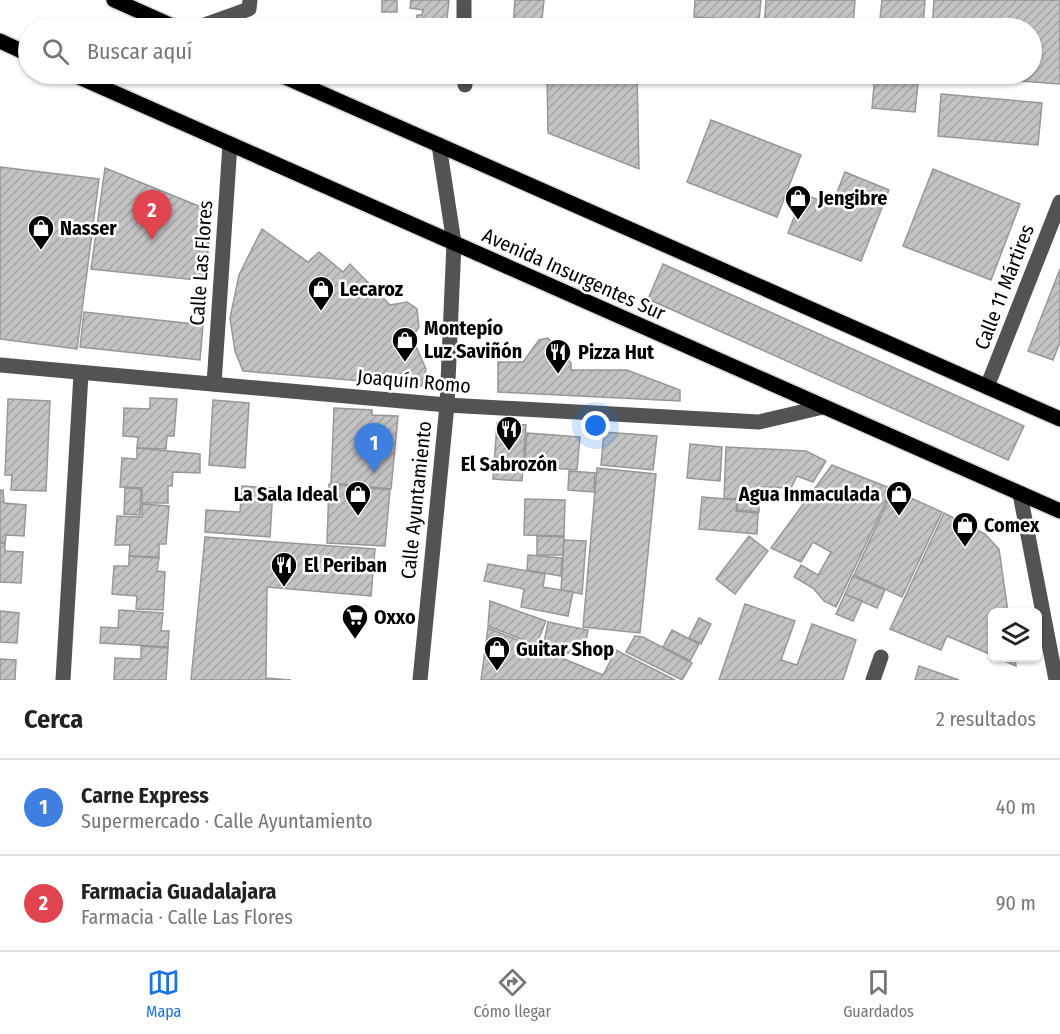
<!DOCTYPE html>
<html lang="es">
<head>
<meta charset="utf-8">
<style>
  :root { --surface:#fff; --page:#f2f2f2; --text:#222; --muted:#767676; --line:#e0e0e0; --accent:#1a73e8 }
  body { margin:0; font-family:"Fira Sans Condensed",sans-serif; background:var(--page); color:var(--text) }
  .controls { position:absolute; right:18px; bottom:18px; display:grid; overflow:hidden; border-radius:9px; box-shadow:0 2px 4px #0004 }
  .controls button { width:54px; height:54px; display:grid; place-items:center; padding:0; border:0; border-bottom:2px solid var(--line); background:var(--surface); color:var(--text); font:30px sans-serif }
  .you { position:absolute; left:596px; top:426px; width:21px; height:21px; margin:-15px; border:4px solid #fff; border-radius:50%; background:#1a73e8; box-shadow:0 0 0 9px #1a73e833 }
  .badge { display:grid; place-items:center; width:39px; height:39px; border-radius:50%; background:var(--accent); color:#fff; font-size:20px; font-weight:700 }
  .pin { position:absolute; translate:-50% -50px; filter:drop-shadow(0 2px 3px #0008) }
  .pin::after { content:''; position:absolute; top:32px; width:21px; height:18px; background:inherit; clip-path:polygon(0 0,100% 0,50% 100%) }
  .list { margin:0; padding:0; list-style:none }
  h2 { display:flex; justify-content:space-between; align-items:center; height:78px; margin:0; padding:0 24px; font-size:26px }
  h2 small { font-size:20px; font-weight:400; color:var(--muted) }
  .list li { display:grid; grid-template-columns:39px 1fr auto; gap:18px; align-items:center; box-sizing:border-box; height:96px; padding:0 24px; border-top:2px solid var(--line) }
  .list b { display:block; font-size:22px; white-space:nowrap }
  .list p { margin:0; font-size:20px; white-space:nowrap; color:var(--muted) }
  .list em { font-size:20px; font-style:normal; color:var(--muted) }
  .icon { flex:none; width:33px; height:33px; fill:none; stroke:currentColor; stroke-width:2; stroke-linecap:round; stroke-linejoin:round }
  .map { position:relative; flex:none; width:1060px; height:680px; overflow:hidden }
  .search { position:absolute; background:var(--surface); box-shadow:0 2px 4px #0004; left:18px; right:18px; top:18px; height:66px; display:flex; align-items:center; gap:15px; box-sizing:border-box; padding:0 21px; border-radius:33px; color:var(--muted); font-size:22px }
  .sheet { height:270px; background:var(--surface) }
  nav { display:flex; justify-content:space-around; align-items:center; box-sizing:border-box; height:84px; border-top:2px solid var(--line); background:var(--surface); font-size:16px; color:var(--muted) }
  nav a { display:grid; justify-items:center; gap:3px }
  nav .on { color:var(--accent) }
  .map>svg:first-child { display:block }
</style>
</head>
<body>
<div class="map">
<svg width="1060" height="680" viewBox="0 0 1060 680">
  <defs>
    <pattern id="building-hatch" width="6" height="6" patternUnits="userSpaceOnUse" patternTransform="scale(1.5)"><rect width="6" height="6" fill="#c3c3c3"/><path d="M-1 1l2-2M0 6l6-6M5 7l2-2" fill="none" stroke="#a6a6a6"/></pattern>
  </defs>
  <rect width="100%" height="100%" fill="#fff"/>
  <g fill="url(#building-hatch)" stroke="#979797" stroke-width="1.5">
    <rect x="382" y="0" width="15" height="12"/>
    <path d="M411,0H449L446,28H415L417,15H422L423,10L410,8Z"/>
    <path d="M515,0H544L541,28L513,26Z"/>
    <path d="M695,0H761L759,21L694,17Z"/>
    <path d="M766,0H855L853,28H764Z"/>
    <path d="M882,0H925L923,28H879Z"/>
    <path d="M934,0H1060V84L928,74H1032V28H932Z"/>
    <path d="M547,74H637L639,169L548,133Z"/>
    <rect x="761" y="74" width="89" height="7"/>
    <path d="M875,74H919L915,112L872,108Z"/>
    <path d="M941,94L1042,103L1038,145L938,136Z"/>
    <path d="M711,120L801,155L777,217L687,182Z"/>
    <path d="M0,167L99,179L77,349L0,339Z"/>
    <path d="M105,168L211,211L206,281L91,269Z"/>
    <path d="M933,169L1020,204L991,280L903,246Z"/>
    <path d="M845,172L889,190L861,261L788,233L803,194L832,205Z"/>
    <path d="M262,229L308,262L319,252L343,272L350,264L390,305L407,302L417,309L419,327L412,337L426,369L422,386L243,371L235,351L230,318L239,275Z"/>
    <path d="M663,264L1024,426L1008,460L648,299Z"/>
    <path d="M1060,269V342L1053,360L1028,351Z"/>
    <path d="M84,312L203,325L200,360L80,347Z"/>
    <path d="M548,338L571,363V370H627L680,390V401L498,392V362H523L539,340Z"/>
    <path d="M150,398L177,399L174,436H167L166,449L137,448L138,437L123,436L124,408L150,409Z"/>
    <path d="M8,399L50,401L46,491L11,490L12,475H5Z"/>
    <path d="M213,400L249,403L245,468L209,465Z"/>
    <path d="M334,408L372,410V415L398,416L391,489L331,483Z"/>
    <path d="M497,423L526,425L522,481L493,479Z"/>
    <path d="M604,432L657,436L653,470L601,465Z"/>
    <path d="M527,433L580,437L577,470L524,466Z"/>
    <path d="M690,444L722,447L720,481L687,478Z"/>
    <path d="M726,447L806,451L826,461L813,482L797,476L791,488L759,487V512L737,510L738,499H724Z"/>
    <path d="M137,448L200,454V473L173,472L172,486H168V503H142V488L120,487L122,458L137,459Z"/>
    <path d="M832,465L892,489L836,607L824,601L813,588L794,577L801,565L818,575L831,552L813,542L801,562L771,548Z"/>
    <path d="M597,468L656,474L640,633L583,627Z"/>
    <path d="M569,471L595,473L594,492L568,490Z"/>
    <path d="M329,484L390,490L385,546L327,543Z"/>
    <path d="M242,486L273,488L270,537L205,532L206,510L240,512Z"/>
    <path d="M125,488L141,489L140,515L124,514Z"/>
    <path d="M0,490H3L4,503L26,505L24,536L6,535L5,543L0,542Z"/>
    <path d="M893,490L942,512L902,597L854,575Z"/>
    <path d="M702,497L738,500L736,511L758,513L757,534L699,529Z"/>
    <path d="M525,499L565,500L564,536L524,535Z"/>
    <path d="M142,504L169,506L166,544H159V557L129,556L130,545H115L117,516L142,517Z"/>
    <path d="M944,513L985,534L999,549L1008,612H992V655L947,636L941,650L890,629Z"/>
    <path d="M537,536L564,537L563,555H537Z"/>
    <path d="M749,536L768,551L735,594L716,579Z"/>
    <path d="M205,537L375,549L371,596L267,587L266,678L291,680H191Z"/>
    <path d="M564,540L586,541L582,594L561,590Z"/>
    <path d="M0,543H5V551L23,552L21,583L0,582Z"/>
    <path d="M528,555L562,558L561,576L527,570Z"/>
    <path d="M129,556L159,558L157,571L165,572L163,610L136,609L137,596L112,594L114,566H129Z"/>
    <path d="M488,564L545,574L543,587L573,592L568,616L521,607L524,589L484,581Z"/>
    <path d="M853,576L885,590L877,608L845,594Z"/>
    <path d="M845,594L862,601L853,621L836,614Z"/>
    <path d="M490,601L546,621L536,645L488,626Z"/>
    <path d="M745,604L795,621L781,660L797,665L812,624L856,640L843,680H719Z"/>
    <path d="M119,610L163,613L161,631H169L168,647L100,643L101,627L118,628Z"/>
    <path d="M0,611L19,613L17,643L0,642Z"/>
    <path d="M699,618L711,624L701,644L689,638Z"/>
    <path d="M548,622L588,630L583,656L543,648Z"/>
    <path d="M488,628L603,675L616,650L675,680H481Z"/>
    <path d="M672,630L699,644L690,661L663,647Z"/>
    <path d="M635,636L643,637L692,663L682,680L626,652Z"/>
    <path d="M141,646L168,648L166,680H114L115,658L141,659Z"/>
    <path d="M998,658H1015L1016,666Z"/>
    <path d="M0,659L16,660L15,680H0Z"/>
    <path d="M919,666L959,680H915Z"/>
  </g>
  <g fill="none" stroke-linecap="round" stroke-linejoin="round">
    <g stroke="#dbdbdb" stroke-width="18">
      <g id="major">
        <path d="M114,0L177,28"/>
        <path d="M0,41L28,54"/>
        <path d="M72,74L1060,511"/>
        <path d="M278,74L1060,419"/>
      </g>
    </g>
    <g stroke="#535353" stroke-width="15">
      <path d="M464,0V28"/>
      <path d="M196,28L249,9L250,0"/>
      <path d="M465,74V85"/>
      <path d="M0,365L447,405L759,422L823,407"/>
      <path d="M214,384L230,144"/>
      <path d="M987,387L1060,202"/>
      <path d="M1020,494L1056,680"/>
      <path d="M63,680L81,374"/>
      <path d="M420,680L447,405L454,243L439,145"/>
      <path d="M873,680L881,657"/>
    </g>
    <use href="#major" stroke="#000" stroke-width="15"/>
  </g>
  <defs>
    <g id="shop-pin" transform="scale(1.35)"><path d="M0 17L-7.5 6A9.5 9.5 0 1 1 7.5 6Z" fill="#000" stroke="#fff"/><path d="M-5-2.5h2.3a2.7 3.5 0 0 1 5.4 0H5L5.5 6h-11ZM-1.5-2.5h3a1.5 2.3 0 0 0-3 0Z" fill="#fff"/></g>
    <g id="restaurant-pin" transform="scale(1.35)"><path d="M0 17L-7.5 6A9.5 9.5 0 1 1 7.5 6Z" fill="#000" stroke="#fff"/><path d="M-5-6h1v4h1v-4h1v4h1v-4h1v5L-1.5 .5V6h-2V.5L-5-1ZM5-6V6H3V1.5H1.5Q1.5-4 5-6Z" fill="#fff"/></g>
    <g id="supermarket-pin" transform="scale(1.35)"><path d="M0 17L-7.5 6A9.5 9.5 0 1 1 7.5 6Z" fill="#000" stroke="#fff"/><path d="M-6-5.5h2.5l.6 2H6L4.5 2H-2.5L-4.4-4H-6ZM-1.5 3.2a1.3 1.3 0 1 0 .1 0ZM3 3.2a1.3 1.3 0 1 0 .1 0Z" fill="#fff"/></g>
  </defs>
  <g fill-rule="evenodd">
    <use href="#shop-pin" x="798" y="198"/>
    <use href="#shop-pin" x="41" y="228"/>
    <use href="#shop-pin" x="321" y="289"/>
    <use href="#shop-pin" x="405" y="340"/>
    <use href="#restaurant-pin" x="558" y="352"/>
    <use href="#restaurant-pin" x="509" y="429"/>
    <use href="#shop-pin" x="358" y="494"/>
    <use href="#shop-pin" x="899" y="494"/>
    <use href="#shop-pin" x="965" y="525"/>
    <use href="#restaurant-pin" x="284" y="565"/>
    <use href="#supermarket-pin" x="355" y="617"/>
    <use href="#shop-pin" x="497" y="649"/>
  </g>
  <g text-anchor="middle" stroke-width="5" stroke-linejoin="round" paint-order="stroke">
    <g font-size="20" font-weight="bold" fill="#000" stroke="#fff" text-anchor="start">
      <text x="818" y="205">Jengibre</text>
      <text x="60" y="235">Nasser</text>
      <text x="340" y="296">Lecaroz</text>
      <text x="424" y="335">Montepío<tspan x="424" dy="23">Luz Saviñón</tspan></text>
      <text x="578" y="359">Pizza Hut</text>
      <text x="509" y="471" text-anchor="middle">El Sabrozón</text>
      <text x="338" y="501" text-anchor="end">La Sala Ideal</text>
      <text x="880" y="501" text-anchor="end">Agua Inmaculada</text>
      <text x="984" y="532">Comex</text>
      <text x="304" y="572">El Periban</text>
      <text x="374" y="624">Oxxo</text>
      <text x="516" y="656">Guitar Shop</text>
    </g>
    <g font-size="20" fill="#000" stroke="#fff">
      <text transform="translate(201 263) rotate(-86)" y="7">Calle Las Flores</text>
      <text transform="translate(574 274) rotate(24)" y="7">Avenida Insurgentes Sur</text>
      <text transform="translate(1004 287) rotate(-69)" y="7">Calle 11 Mártires</text>
      <text transform="translate(414 381) rotate(5)" y="7">Joaquín Romo</text>
      <text transform="translate(416 500) rotate(-84)" y="7">Calle Ayuntamiento</text>
    </g>
  </g>
</svg>
<div class="controls">
<button><svg class="icon" aria-label="layers" viewBox="0 0 24 24"><path d="M12 4l9 5-9 5-9-5zM3 14l9 5 9-5"/></svg></button>
</div>
<div class="you"></div>
<div class="pin badge" style="left:374px;top:473px;background:#3f7fe0">1</div>
<div class="pin badge" style="left:152px;top:240px;background:#e0444e">2</div>
<div class="search"><svg class="icon" aria-label="search" viewBox="0 0 24 24"><circle cx="10" cy="10" r="6"/><path d="M15 15l6 6"/></svg>Buscar aquí</div>
</div>
<section class="sheet">
<h2>Cerca<small>2 resultados</small></h2>
<ul class="list">
<li><span class="badge" style="background:#3f7fe0">1</span><div><b>Carne Express</b><p>Supermercado · Calle Ayuntamiento</p></div><em>40 m</em></li>
<li><span class="badge" style="background:#e0444e">2</span><div><b>Farmacia Guadalajara</b><p>Farmacia · Calle Las Flores</p></div><em>90 m</em></li>
</ul>
</section>
<nav>
<a class="on"><svg class="icon" aria-label="map" viewBox="0 0 24 24"><path d="M3 6l6-2 6 2 6-2v14l-6 2-6-2-6 2zM9 4v14M15 6v14"/></svg>Mapa</a>
<a><svg class="icon" aria-label="directions" viewBox="0 0 24 24"><path d="M12 3l9 9-9 9-9-9zM9 14v-3h6M13 9l2 2-2 2"/></svg>Cómo llegar</a>
<a><svg class="icon" aria-label="saved" viewBox="0 0 24 24"><path d="M7 4h10v16l-5-4-5 4z"/></svg>Guardados</a>
</nav>
</body>
</html>
